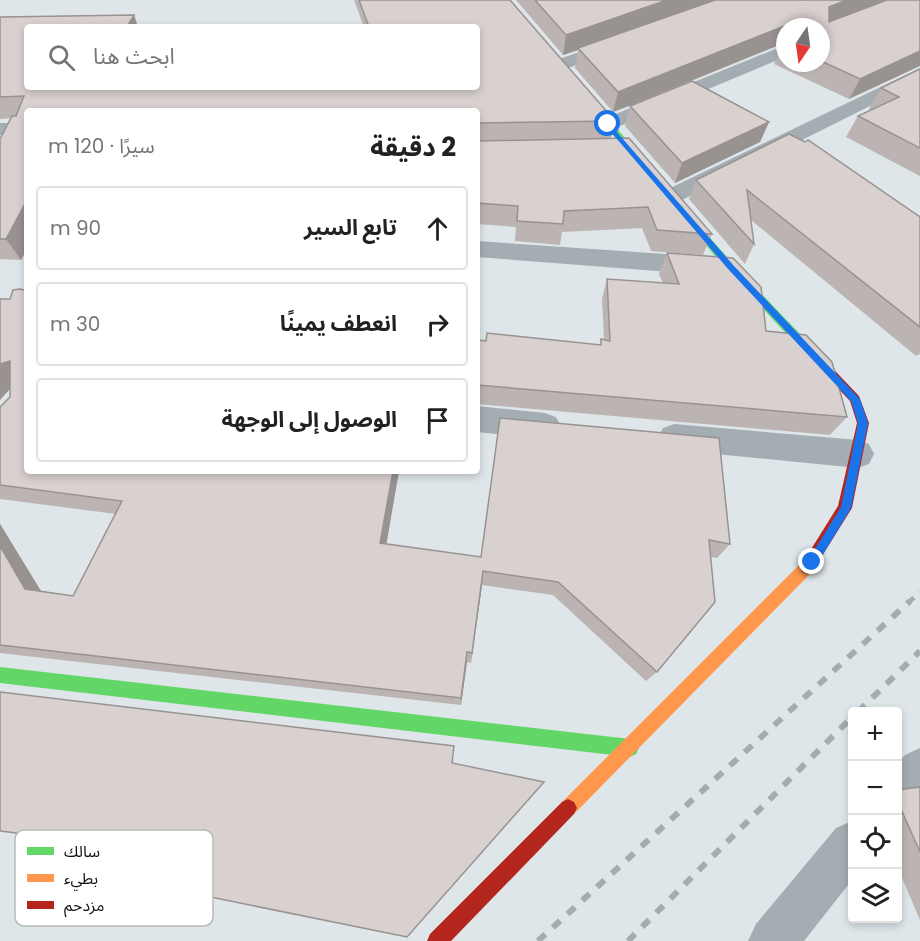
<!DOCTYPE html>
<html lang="ar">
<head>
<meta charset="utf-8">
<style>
  :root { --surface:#fff; --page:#f2f2f2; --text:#202124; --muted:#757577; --line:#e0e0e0 }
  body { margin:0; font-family:Poppins,"Noto Sans Arabic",sans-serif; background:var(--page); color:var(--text); direction:rtl }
  .controls { position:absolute; right:18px; bottom:18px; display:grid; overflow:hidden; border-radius:6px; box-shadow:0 3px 9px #0003 }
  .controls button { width:54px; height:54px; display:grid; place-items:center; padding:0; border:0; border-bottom:2px solid var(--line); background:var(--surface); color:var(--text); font:30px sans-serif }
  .compass { position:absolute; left:776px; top:18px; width:54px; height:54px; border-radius:50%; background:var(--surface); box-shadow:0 3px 9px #0003; rotate:193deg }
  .stop { position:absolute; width:18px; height:18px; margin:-14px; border:4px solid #1a73e8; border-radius:50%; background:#fff }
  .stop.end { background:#1a73e8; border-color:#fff; box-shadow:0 2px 6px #0008 }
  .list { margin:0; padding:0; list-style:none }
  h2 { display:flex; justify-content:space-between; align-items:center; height:78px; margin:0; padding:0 24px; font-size:26px }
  h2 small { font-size:20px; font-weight:400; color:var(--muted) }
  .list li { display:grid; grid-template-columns:39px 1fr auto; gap:18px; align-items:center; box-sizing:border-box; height:84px; margin:0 12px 12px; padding:0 12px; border:2px solid var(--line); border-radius:6px }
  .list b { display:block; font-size:22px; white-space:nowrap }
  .list em { font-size:20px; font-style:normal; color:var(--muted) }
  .icon { flex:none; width:33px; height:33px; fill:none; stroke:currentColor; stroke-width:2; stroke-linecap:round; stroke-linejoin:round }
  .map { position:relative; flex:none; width:920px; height:941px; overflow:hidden; direction:ltr }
  .search { position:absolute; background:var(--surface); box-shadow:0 3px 9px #0003; left:24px; top:24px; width:456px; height:66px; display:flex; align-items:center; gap:15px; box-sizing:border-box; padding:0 21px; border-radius:6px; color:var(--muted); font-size:22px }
  .panel { position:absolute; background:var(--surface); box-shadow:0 3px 9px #0003; left:24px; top:108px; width:456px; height:366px; border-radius:6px; direction:rtl }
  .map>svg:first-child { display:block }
</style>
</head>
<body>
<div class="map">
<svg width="920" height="941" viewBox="0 0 920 941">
  <rect width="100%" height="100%" fill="#dee6e9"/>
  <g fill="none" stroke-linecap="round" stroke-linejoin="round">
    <g fill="#a4adb1" fill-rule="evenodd">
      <path d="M620,38L626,39L629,43L626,47L560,71L553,69L551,65L553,61Z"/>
      <path d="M785,45V57L615,128L608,130L601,128L598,124L601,120Z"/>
      <path d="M920,68V81L678,202L670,204L662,202L658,197L662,192Z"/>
      <rect x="0" y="123" width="27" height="12"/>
      <path d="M477,241L709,257L718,260L722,266L718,272L709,275L477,257Z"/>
      <path d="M477,406L545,413L556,417L561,426L556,435L545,439L477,432Z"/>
      <path d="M674,424L858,440L869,444L874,454L869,464L858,468L674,450L663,446L658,437L663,428Z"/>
      <path d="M920,748V802L914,809L898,815V762L905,755Z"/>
      <path d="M852,821V880L804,941H748L756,924L836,828Z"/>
    </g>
    <g fill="#63d668" fill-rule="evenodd">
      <path d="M582,94H588L651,169V173H645L582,98Z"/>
      <path d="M679,205L682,206L735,266L801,335L803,338L801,341H793L727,270L676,210V206Z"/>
      <path d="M0,667L630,739L636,742L639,748L636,754L630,757L0,683Z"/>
    </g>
    <path fill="#ff974d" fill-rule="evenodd" d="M807,560L812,562L814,567L812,572L574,814L568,817L562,814L559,808L562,802L802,562Z"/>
    <g fill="#b3261e" fill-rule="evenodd">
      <path d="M797,334L801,335L859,396L869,423L852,508L812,572L807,574L802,572L800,567L838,506L857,423L850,401L793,341L791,338Z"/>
      <path d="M568,799L574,802L577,808L574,814L451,941H427L430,934L562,802Z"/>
    </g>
    <path stroke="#a4acaf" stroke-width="4.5" stroke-dasharray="8 8" stroke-linecap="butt" d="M908,603L920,592"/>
    <g stroke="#a4acaf" stroke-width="6" stroke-dasharray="10 10" stroke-linecap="butt">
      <path d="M858,712L920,651"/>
      <path d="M538,941L910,601"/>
      <path d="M628,941L852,717"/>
    </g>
  </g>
  <g fill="#bbb4b2" fill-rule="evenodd">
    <path d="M354,0H510L615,121L611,138L712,234L703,255L651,251L642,228L562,232L560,245L515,241L516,227L477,224V111H27V249L21,260L0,259V139L12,118L0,119V17L134,15L138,27H27V87H477V27H364Z"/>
    <path d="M516,0H885L865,8L920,0L849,99L774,64L783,44L784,43L650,98L769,122L760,142L675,183L625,126L630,106L613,112L575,68L578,50L563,55ZM785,27H821V63H785Z"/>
    <path d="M920,69V176L846,137L858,116L871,110L869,109L881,88Z"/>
    <path d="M696,180L920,217V354L916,356L751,220L754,244L745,264L689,199Z"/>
    <path d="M667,253L766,331L847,417L830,435L477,404V340L600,345L601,339L604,340L602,299L607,279L663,283L659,274Z"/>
    <path d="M0,299L27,471H399L386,544L481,557L500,418L730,544L717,558L711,557L657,672L646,681L553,595L482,585L471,663L467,662L461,705L0,653V524L41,591L73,596L116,514L0,499V407L10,397V389L0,400Z"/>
    <path d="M920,787V920L897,866V790Z"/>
  </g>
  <g fill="#989291">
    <path d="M667,0H716L578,48V50L563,55L566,35Z"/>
    <path d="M847,0H885L820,27L829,7Z"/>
    <path d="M134,15L138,27H127Z"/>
    <path d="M792,23L791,27H785L784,43L613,112L618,92Z"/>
    <path d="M920,51V66L849,99L860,79Z"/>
    <path d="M769,122L760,142L675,183L682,163Z"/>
    <path d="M27,200V249L21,260L6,239Z"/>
    <path d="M10,361L14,384L0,400V364Z"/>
    <path d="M393,471H399L384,558L380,543Z"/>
    <path d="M0,524L47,601L25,589L0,546Z"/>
    <path d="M483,571L482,585L471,663L472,653Z"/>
    <path d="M467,652V662L461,705V698Z"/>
  </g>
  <g fill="#d9d1cf" stroke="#989291" stroke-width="1.5">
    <path d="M359,0H510L615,121L477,123V111H27V200L6,239H0V139L12,116H16L24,96L0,97V17L134,15L127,27H27V87H477V27H369Z"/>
    <path d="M535,0H667L566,35Z"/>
    <path d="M715,0H847L829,7V22L887,0H920V51L860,79L821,61V27H795V25L792,23L618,92L578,48Z"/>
    <path d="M920,69V148L858,116L899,97L881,88Z"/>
    <path d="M692,81L769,122L682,163L630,106Z"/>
    <path d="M789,134L805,142L808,140L920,217V327L747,190L754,244L696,180Z"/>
    <path d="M629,138L712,234L657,230L648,207L564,211L563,224L517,221L518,206L477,203V141Z"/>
    <path d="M667,253L733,258L761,287L766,331L806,335L832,362L847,417L477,385V340L486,341L487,333L601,345V339L610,341L607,279L679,284Z"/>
    <path d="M20,289L27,291V471H393L380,543L481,557L500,418L719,438L730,544L709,540L715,602L657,672L558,582L483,571L472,653L467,652L461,698L0,645V546L25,589L73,596L122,501L0,485V407L10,397V361L0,364V299H10L13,290Z"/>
    <path d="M0,692L454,746L452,763L544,782L407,937L63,867L74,840L0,831Z"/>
    <path d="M920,787V852L897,800V790Z"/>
  </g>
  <path fill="#1a73e8" d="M608,122L734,266L860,399L868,423L851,508L816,566H808L807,562L841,507L858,423L851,401L729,270L605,125Z"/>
  <rect x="15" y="830" width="198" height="96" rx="9" fill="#fff" stroke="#b7b9ba" stroke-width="1.5"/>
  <rect x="27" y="847" width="27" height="8" fill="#63d668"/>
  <rect x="27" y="874" width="27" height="8" fill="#ff974d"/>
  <rect x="27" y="901" width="27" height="8" fill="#b3261e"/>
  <g font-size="16" fill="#101518">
    <text x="64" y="857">سالك</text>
    <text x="64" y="884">بطيء</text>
    <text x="64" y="911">مزدحم</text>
  </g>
</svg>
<div class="controls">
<button>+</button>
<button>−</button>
<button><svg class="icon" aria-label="locate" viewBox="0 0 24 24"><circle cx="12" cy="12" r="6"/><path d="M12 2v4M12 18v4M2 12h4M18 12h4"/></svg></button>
<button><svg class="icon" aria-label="layers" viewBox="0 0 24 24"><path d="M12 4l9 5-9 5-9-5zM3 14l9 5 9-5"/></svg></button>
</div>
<svg class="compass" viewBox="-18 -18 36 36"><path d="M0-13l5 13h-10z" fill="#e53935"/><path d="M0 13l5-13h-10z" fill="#757577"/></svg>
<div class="stop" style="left:608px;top:124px"></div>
<div class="stop end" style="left:812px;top:562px"></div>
<div class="search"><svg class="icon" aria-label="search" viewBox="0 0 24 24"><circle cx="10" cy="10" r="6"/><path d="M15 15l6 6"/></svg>ابحث هنا</div>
<section class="panel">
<h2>2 دقيقة<small>سيرًا · 120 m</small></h2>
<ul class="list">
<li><svg class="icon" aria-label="ahead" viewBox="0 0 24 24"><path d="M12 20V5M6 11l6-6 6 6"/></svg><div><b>تابع السير</b></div><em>90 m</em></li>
<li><svg class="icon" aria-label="right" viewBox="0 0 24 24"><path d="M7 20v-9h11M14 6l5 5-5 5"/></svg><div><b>انعطف يمينًا</b></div><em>30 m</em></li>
<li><svg class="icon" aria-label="arrive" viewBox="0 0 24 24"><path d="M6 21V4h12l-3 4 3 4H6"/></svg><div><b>الوصول إلى الوجهة</b></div></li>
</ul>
</section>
</div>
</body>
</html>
